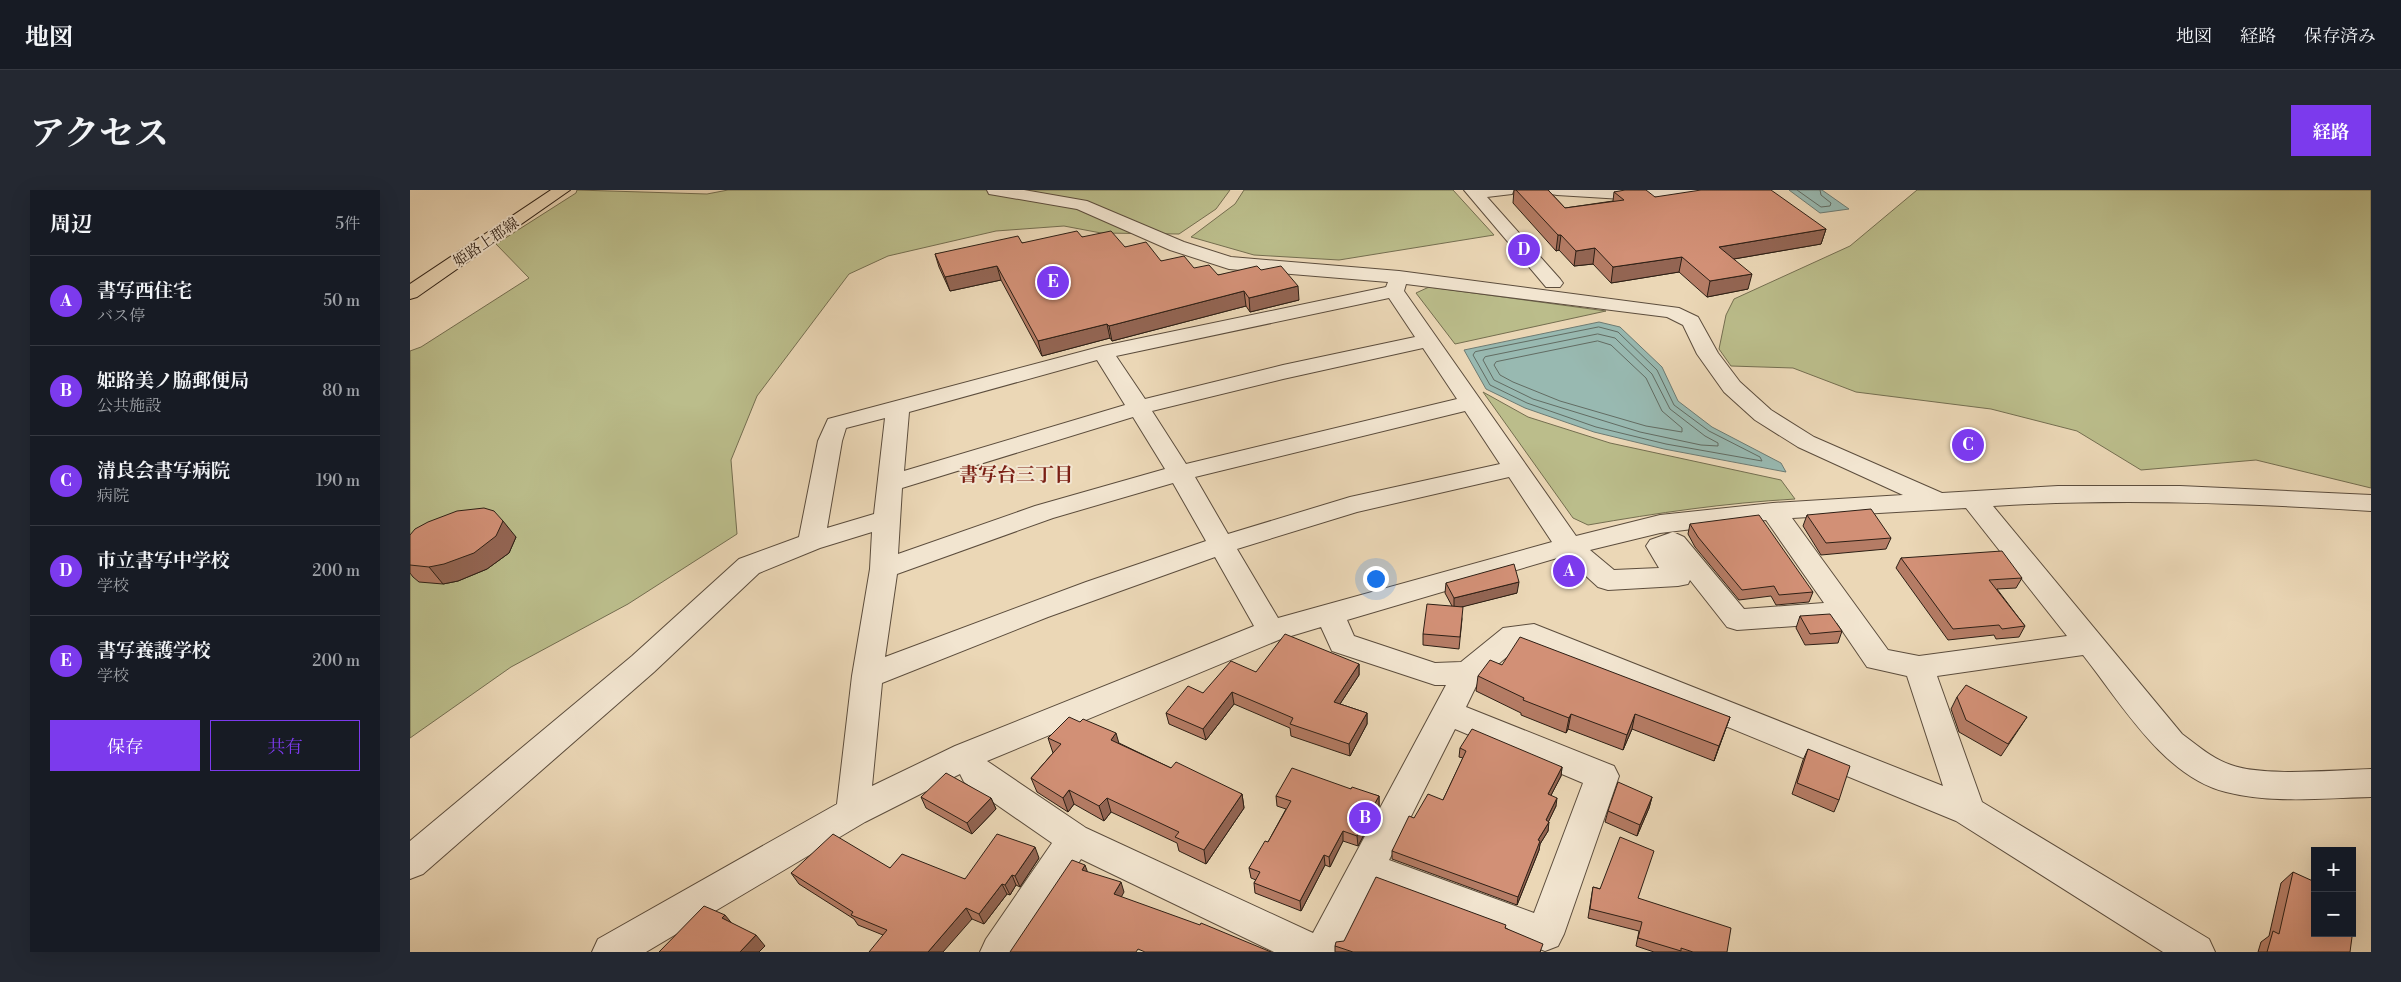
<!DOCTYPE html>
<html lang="ja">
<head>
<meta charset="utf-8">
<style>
  :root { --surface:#171b24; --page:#242831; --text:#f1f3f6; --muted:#9ea1a6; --line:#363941; --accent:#7c3aed }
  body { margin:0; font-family:"Libre Bodoni","Noto Serif JP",serif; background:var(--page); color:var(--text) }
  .controls { position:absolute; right:15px; bottom:15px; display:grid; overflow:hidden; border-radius:0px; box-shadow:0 5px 20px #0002 }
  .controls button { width:45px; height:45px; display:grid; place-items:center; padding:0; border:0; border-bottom:1px solid var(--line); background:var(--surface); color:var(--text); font:25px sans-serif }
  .you { position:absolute; left:965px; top:388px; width:18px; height:18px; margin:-12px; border:4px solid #fff; border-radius:50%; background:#1a73e8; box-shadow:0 0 0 8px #1a73e833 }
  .badge { display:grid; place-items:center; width:32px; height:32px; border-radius:50%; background:var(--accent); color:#fff; font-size:16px; font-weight:700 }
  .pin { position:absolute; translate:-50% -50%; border:2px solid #fff; box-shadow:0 1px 5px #0006 }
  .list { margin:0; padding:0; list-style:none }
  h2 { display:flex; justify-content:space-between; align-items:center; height:65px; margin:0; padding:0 20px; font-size:21px }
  h2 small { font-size:16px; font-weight:400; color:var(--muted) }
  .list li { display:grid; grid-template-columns:32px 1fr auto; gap:15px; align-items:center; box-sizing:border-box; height:90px; padding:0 20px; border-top:1px solid var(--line) }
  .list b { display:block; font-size:19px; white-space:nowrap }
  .list p { margin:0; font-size:16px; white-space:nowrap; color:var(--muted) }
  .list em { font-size:16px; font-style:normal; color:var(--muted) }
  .actions { display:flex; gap:10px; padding:15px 20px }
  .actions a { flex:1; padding:11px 0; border:1px solid var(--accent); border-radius:0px; text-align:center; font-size:18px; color:var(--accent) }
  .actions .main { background:var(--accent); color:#fff }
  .map { position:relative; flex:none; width:1961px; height:762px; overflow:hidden; border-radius:0px }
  header { display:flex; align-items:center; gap:30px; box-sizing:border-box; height:70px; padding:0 25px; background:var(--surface); border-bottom:1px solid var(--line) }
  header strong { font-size:24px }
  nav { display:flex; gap:28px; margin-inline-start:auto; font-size:18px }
  .intro { display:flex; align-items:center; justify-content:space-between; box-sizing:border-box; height:120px; padding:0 30px }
  h1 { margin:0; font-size:35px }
  .button { padding:12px 22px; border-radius:0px; background:var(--accent); color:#fff; font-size:18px; font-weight:700 }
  main { display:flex; gap:30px; padding:0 30px }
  aside { flex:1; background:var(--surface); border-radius:0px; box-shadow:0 5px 20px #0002 }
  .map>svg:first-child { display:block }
</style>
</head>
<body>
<header>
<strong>地図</strong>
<nav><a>地図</a><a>経路</a><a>保存済み</a></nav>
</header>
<div class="intro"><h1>アクセス</h1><a class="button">経路</a></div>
<main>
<aside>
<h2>周辺<small>5件</small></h2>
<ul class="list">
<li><span class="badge">A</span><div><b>書写西住宅</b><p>バス停</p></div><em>50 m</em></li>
<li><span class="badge">B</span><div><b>姫路美ノ脇郵便局</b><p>公共施設</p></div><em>80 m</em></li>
<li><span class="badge">C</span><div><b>清良会書写病院</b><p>病院</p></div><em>190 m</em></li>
<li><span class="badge">D</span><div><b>市立書写中学校</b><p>学校</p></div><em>200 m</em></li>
<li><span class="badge">E</span><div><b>書写養護学校</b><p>学校</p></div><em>200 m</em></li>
</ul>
<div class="actions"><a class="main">保存</a><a>共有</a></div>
</aside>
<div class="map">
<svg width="1961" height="762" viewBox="0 0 1961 762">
  <rect width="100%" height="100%" fill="#ebd7b6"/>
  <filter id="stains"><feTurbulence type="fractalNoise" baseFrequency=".004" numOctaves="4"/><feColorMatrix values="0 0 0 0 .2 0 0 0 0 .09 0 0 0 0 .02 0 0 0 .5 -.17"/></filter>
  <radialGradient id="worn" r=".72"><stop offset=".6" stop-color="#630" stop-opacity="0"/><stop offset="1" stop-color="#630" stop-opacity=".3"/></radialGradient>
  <g fill="#bbbd8b" stroke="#746e50">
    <path d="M167,0L297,4L318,0H820L806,19L769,44L691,43L654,36L586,41L478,66L439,84L347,206L321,270L327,344L218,414L101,477L0,548V161L11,157L119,88L86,54L166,3Z"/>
    <path d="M834,0H1043L1084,45L929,70L844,65L781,47L825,14Z"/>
    <path d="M1507,0H1961V298L1846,270L1731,280L1667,241L1581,219L1446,202L1383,178L1321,176L1309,159L1316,125L1324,109L1440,56Z"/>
    <path d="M1019,97L1196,121L1045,154L1006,103Z"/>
    <path d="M1073,202L1118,227L1200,253L1371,290L1385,309C1315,313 1247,323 1178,335L1163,328Z"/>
  </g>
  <g fill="#98b9b1" stroke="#6d7b73">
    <path d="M1379,0H1412L1439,19L1410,23Z"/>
    <path d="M1189,132L1210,137L1252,177L1268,211L1302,237L1371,273L1376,282L1254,259L1184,242L1115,218L1076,199L1054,160Z"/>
  </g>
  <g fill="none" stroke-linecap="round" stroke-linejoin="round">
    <g stroke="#626c63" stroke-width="1">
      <path d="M1387,0L1411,17L1420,16L1421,13L1411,5L1410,0"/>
      <path d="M1189,137L1208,142L1247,180L1264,215L1299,241L1350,267L1352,271L1256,254L1186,237L1117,213L1080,195L1063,165L1065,162Z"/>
      <path d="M1188,144L1205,148L1242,184L1260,219L1295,246L1308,253V256L1291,255L1230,242L1123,209L1084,190L1073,170L1075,167Z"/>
      <path d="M1188,151L1201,155L1236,188L1252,221L1272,238V242L1236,236L1150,211L1103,192L1090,185L1084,175L1086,172Z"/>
    </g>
    <g stroke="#5c4d3d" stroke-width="2">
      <g id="minor">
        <path d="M577,0H614L677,11L774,52L821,67L989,81L1269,118L1288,127L1308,163L1330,192L1361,220L1404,247L1532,303L1648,296H1770L1961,305V321C1835,313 1709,308 1583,316L1772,544C1788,556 1803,569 1821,575C1854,587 1925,580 1961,579V607C1914,608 1863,614 1816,602C1754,587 1711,513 1673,465L1527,486L1572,612L1799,749L1805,762H1753L1546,631L1121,456H1110L1069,490L1056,517L1204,576L1209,586L1154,744L1148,756L1135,761L965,697L933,762H864L671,669L611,762H570L576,749L642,653L554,592L550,584L455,632L236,762H182L188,749L427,614L442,486L460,379L462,342L410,358L349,383L244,482L13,684L0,689V651L222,466L329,369L389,347L408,251L418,229L693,156L976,97L978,92L819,79L760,60L667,19L585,5L579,4ZM996,94L1257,127L1273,135L1287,164L1314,202L1345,230L1388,257L1493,305L1363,313L1250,325L1166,346L994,101ZM979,108L1005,147L873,175L735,209L706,166ZM1013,158L1047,209L776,274L742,221L873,189ZM687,170L715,215L494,281L499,222ZM1055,221L1090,274L940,307L818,344L785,287ZM723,227L755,279L625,316L488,364L492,298ZM475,228L464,324L417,338L432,251L436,238ZM1099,287L1142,352L868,428L827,359L947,322ZM763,293L796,351L676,392L475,467L487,384L643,328ZM1556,318L1657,446L1509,466L1478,460L1382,328ZM1356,330L1414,413L1334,419L1274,347L1263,342L1240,350L1236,356L1249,378L1204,380L1180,360L1250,343ZM1154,366L1188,397L1198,400L1268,396L1278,394L1280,390L1317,437L1327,440L1427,433L1457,477L1497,486L1533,596L1124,434L1093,438L1051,472L1025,473L944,446L937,430ZM805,367L844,436L545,556L462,596L472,493L638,427ZM911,437L922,461L1025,495H1036L903,743L676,638L577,571L871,449ZM1045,539L1173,593L1124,723L979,670Z"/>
        <path d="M1054,0H1104L1102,4L1077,7L1150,89L1153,93L1150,97H1136Z"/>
        <path d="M1139,0H1293L1291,4L1285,5L1245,11L1147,5L1141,4Z"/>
      </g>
    </g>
    <g stroke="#2d1f15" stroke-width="2">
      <path id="major" d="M141,0H160L7,107L0,109V94Z"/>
    </g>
    <use href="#minor" fill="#f2e5d0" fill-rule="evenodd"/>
    <use href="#major" fill="#ebd7b6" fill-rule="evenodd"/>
  </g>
  <g fill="#b57c65" stroke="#2d1f15">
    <path d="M1104,0H1138L1155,18L1203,11L1204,2L1245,7L1416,39L1411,54L1324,69L1338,99L1297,107L1269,82L1201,93L1183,74L1164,76L1149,60L1146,61L1103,13Z"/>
    <path d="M672,47L715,57L751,71L808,85L851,80L889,110L840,122L836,116L702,151L700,148L632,166L591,90L540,101L529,77L525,64L612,53Z"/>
    <path d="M1397,325L1481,348L1476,359L1411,365L1393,336Z"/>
    <path d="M1280,334L1403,402L1399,412L1366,415L1361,406L1329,410L1285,357L1278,344Z"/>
    <path d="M0,345L106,347L99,363L77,379L48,391L33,394L9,392L3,387L0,383Z"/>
    <path d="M1491,368L1612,388L1606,398L1587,399L1615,436L1609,447L1586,449L1584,445L1538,450L1486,378Z"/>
    <path d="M1036,393L1107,403L1050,417L1052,429L1049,459L1013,455V444L1042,416L1035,403Z"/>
    <path d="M1390,426L1432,441L1428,453L1395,455L1386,438Z"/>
    <path d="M949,474V485L930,514L957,523V534L940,566L881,546L880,538L824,514L796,550L759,534L756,523L793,503L846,482Z"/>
    <path d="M1092,475L1320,527L1304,571L1222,539L1213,560L1158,539L1156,543L1111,525V523L1066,501L1068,486Z"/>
    <path d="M1547,507L1617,527L1591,566L1549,542L1541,519Z"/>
    <path d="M638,548L709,553L761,578L832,604L834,618L796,674L769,661L767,653L701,622L694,631L664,614L658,622L627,602L621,588L643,563Z"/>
    <path d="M1050,558L1152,577L1151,586L1141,605L1146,616L1138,632V641L1130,654L1129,660L1107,715L982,669V661L1004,628L1033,610L1053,568L1049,567Z"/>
    <path d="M1398,559L1429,610L1424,622L1382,604L1393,570Z"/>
    <path d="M941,599L969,606V616L948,656L933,651L920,677L915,675L891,721L845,703L844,693L846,690L841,688L839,678L858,652L876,619L867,616L866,606Z"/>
    <path d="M511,607L581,608L586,619L562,644L516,618Z"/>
    <path d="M1242,607L1239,618L1227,646L1195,632L1198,621Z"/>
    <path d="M629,668L610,697L606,695L600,705L597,704L574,734L562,729L473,745L448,735L444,729L389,694L381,683L480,678L555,689Z"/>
    <path d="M1883,682L1940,762H1848L1851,752L1859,746L1871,693Z"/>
    <path d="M1183,697L1229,709L1317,762H1244L1226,756L1229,741L1178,728Z"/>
    <path d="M1096,738L1131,762H925V756Z"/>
  </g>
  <g fill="#936553" stroke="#2d1f15">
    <path d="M1416,39L1411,54L1306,72L1309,57Z"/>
    <path d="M1148,45H1151L1149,60L1146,61Z"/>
    <path d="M1185,58L1183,74L1164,76L1166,61Z"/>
    <path d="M1272,67L1269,82L1201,93L1203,77Z"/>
    <path d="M587,76L591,90L540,101L535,87Z"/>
    <path d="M1342,84L1338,99L1297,107L1300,91Z"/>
    <path d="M888,96L889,110L840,122L839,108Z"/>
    <path d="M834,101L836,116L702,151L699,136Z"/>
    <path d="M697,134L700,148L632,166L628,151Z"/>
    <path d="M93,331L106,347L99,363L77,379L48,391L33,394L19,377Z"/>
    <path d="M1109,392L1107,403L1044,419V408Z"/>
    <path d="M949,474V485L924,523V512Z"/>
    <path d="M822,502L824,514L796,550L793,539Z"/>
    <path d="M957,523V534L940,566L939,554Z"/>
    <path d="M1161,524L1158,539L1156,543L1159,528Z"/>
    <path d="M1225,524L1222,539L1213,560L1217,545Z"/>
    <path d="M1320,527L1315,541L1304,571L1309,556Z"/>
    <path d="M706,543L710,557L701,550Z"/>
    <path d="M1152,577L1151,586L1137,613L1138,604Z"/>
    <path d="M659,600L664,614L658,622L653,608Z"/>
    <path d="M832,604L834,618L796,674L794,660Z"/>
    <path d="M969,606V616L948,656L947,646Z"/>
    <path d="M1242,607L1239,618L1227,646L1230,635Z"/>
    <path d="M581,608L586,619L562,644L557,633Z"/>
    <path d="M697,608L701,622L694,631L689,616Z"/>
    <path d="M1147,608L1146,616L1135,639L1136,630Z"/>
    <path d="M1139,632L1138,641L1130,654L1129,660L1107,715L1108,707L1128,650Z"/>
    <path d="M933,641V651L920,677L919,667Z"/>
    <path d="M625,657L629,668L610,697L605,686Z"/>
    <path d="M914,665L915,675L891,721L890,711Z"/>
    <path d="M675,675L679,686L672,680Z"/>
    <path d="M602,685L606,695L600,705L595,695Z"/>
    <path d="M711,692L714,702L707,715L704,704Z"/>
    <path d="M592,694L597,704L574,734L569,724Z"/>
    <path d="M556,718L562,729L533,762H518Z"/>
    <path d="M315,725L324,736L312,728Z"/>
    <path d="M346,745L355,756L349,762H330Z"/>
  </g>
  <g fill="#d29076" stroke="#2d1f15">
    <path d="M1106,0H1138L1155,18L1214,10L1204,2L1215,0H1236L1245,7L1291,0H1361L1416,39L1309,57L1342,84L1300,91L1272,67L1203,77L1185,58L1166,61L1151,45H1148Z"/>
    <path d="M667,41L672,47L701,41L715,57L736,52L751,71L774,66L784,78L799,75L808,85L847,76L851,80L871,76L888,96L839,108L834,101L699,136L697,134L628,151L587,76L535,87L525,64L608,46L612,53Z"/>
    <path d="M74,318L84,321L93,331L86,346L64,363L34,374L19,377L0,375V345L5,339L18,332L47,321Z"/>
    <path d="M1461,319L1481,348L1416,353L1397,325Z"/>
    <path d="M1349,325L1403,402L1369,405L1364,396L1332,400L1288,347L1280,334Z"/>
    <path d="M1592,361L1612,388L1579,390L1615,436L1592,439L1589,435L1543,439L1491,368Z"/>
    <path d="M1104,374L1109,392L1044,408L1036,393Z"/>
    <path d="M1017,414L1053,417L1050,447L1013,444Z"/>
    <path d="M1420,424L1432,441L1400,444L1390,426Z"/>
    <path d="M875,444L949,474L924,512L957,523L939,554L880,534L883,528L822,502L793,539L756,523L778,496L793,503L821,471L846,482Z"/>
    <path d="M1110,447L1320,527L1309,556L1225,524L1217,545L1161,524L1159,528L1113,510L1114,508L1068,486L1080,470L1092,475Z"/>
    <path d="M1556,495L1617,527L1598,554L1556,530L1547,507Z"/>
    <path d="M659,527L670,532L673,529L706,543L701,550L761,578L766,572L832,604L794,660L765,647L769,642L697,608L689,616L659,600L653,608L621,588L651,554L638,548Z"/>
    <path d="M1062,539L1152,577L1138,604L1147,608L1136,630L1139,632L1128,650L1130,651L1108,707L982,661L999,626L1004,628L1018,604L1033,610L1056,561L1050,558Z"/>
    <path d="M1398,559L1440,576L1429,610L1387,593Z"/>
    <path d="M882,578L941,599L942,597L969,606L947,646L933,641L919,667L914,665L890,711L844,693L850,682L839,678L855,651L858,652L881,611L866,606Z"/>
    <path d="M536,583L581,608L557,633L511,607Z"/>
    <path d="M1208,592L1242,607L1230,635L1198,621Z"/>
    <path d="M423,644L480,678L492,664L555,689L587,644L625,657L605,686L602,685L595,695L592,694L569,724L556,718L518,762H459L477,740L441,725L443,722L381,683Z"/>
    <path d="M1210,647L1244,661L1228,708L1321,738L1317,762H1283L1271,758V761L1228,748L1232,732L1180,719L1183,697L1190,699Z"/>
    <path d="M662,670L675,675L672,680L711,692L704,704L790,735L791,733L861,762H735L728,759L726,762H600Z"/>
    <path d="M1883,682L1905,692V743H1934L1942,747L1940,762H1857L1863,741L1869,744Z"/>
    <path d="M966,687L1096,735L1095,738L1133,754L1130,762H943L925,756L926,752L934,751Z"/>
    <path d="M294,716L315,725L312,728L346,745L330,762H249Z"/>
  </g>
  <g text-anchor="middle" stroke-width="4" stroke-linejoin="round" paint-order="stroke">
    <g font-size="15" fill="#2d1f15" stroke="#f2e5d0">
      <text transform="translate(76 52) rotate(-34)" y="5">姫路上郡線</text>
    </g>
    <g font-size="19" font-weight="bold" fill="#7a1f14" stroke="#f2e5d0">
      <text x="606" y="291">書写台三丁目</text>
    </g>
  </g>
  <rect width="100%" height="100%" filter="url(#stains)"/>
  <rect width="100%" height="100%" fill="url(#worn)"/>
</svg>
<div class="controls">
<button>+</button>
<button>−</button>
</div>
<div class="you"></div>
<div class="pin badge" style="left:1159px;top:381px">A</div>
<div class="pin badge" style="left:955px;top:628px">B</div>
<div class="pin badge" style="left:1558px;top:255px">C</div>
<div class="pin badge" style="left:1114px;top:60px">D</div>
<div class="pin badge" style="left:643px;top:92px">E</div>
</div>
</main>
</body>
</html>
